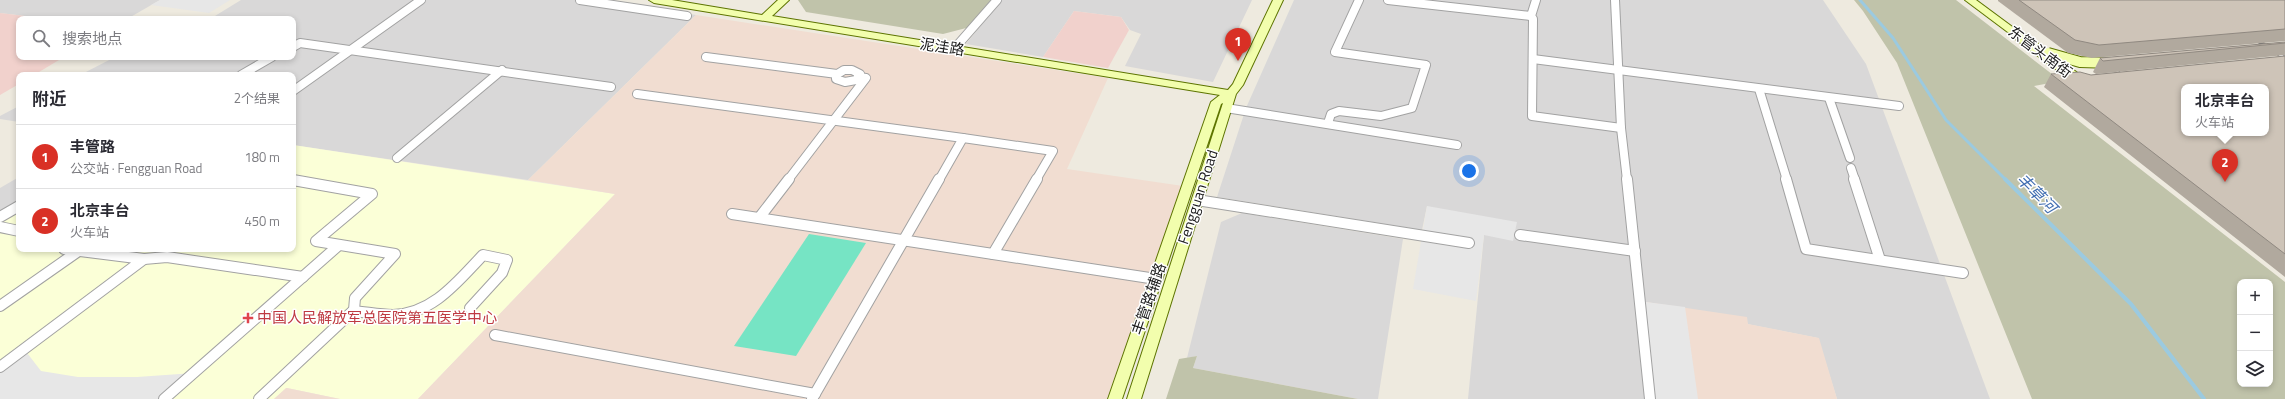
<!DOCTYPE html>
<html lang="zh">
<head>
<meta charset="utf-8">
<style>
  :root { --surface:#fff; --page:#f2f2f3; --text:#2b2b33; --muted:#7c7c81; --line:#e1e1e2; --accent:#d93025 }
  body { margin:0; font-family:"Titillium Web","Noto Sans SC",sans-serif; background:var(--page); color:var(--text) }
  .controls { position:absolute; right:12px; bottom:12px; display:grid; overflow:hidden; border-radius:8px; box-shadow:0 2px 6px #0003 }
  .controls button { width:36px; height:36px; display:grid; place-items:center; padding:0; border:0; border-bottom:1px solid var(--line); background:var(--surface); color:var(--text); font:20px sans-serif }
  .you { position:absolute; left:1469px; top:171px; width:14px; height:14px; margin:-10px; border:3px solid #fff; border-radius:50%; background:#1a73e8; box-shadow:0 0 0 6px #1a73e833 }
  .badge { display:grid; place-items:center; width:26px; height:26px; border-radius:50%; background:var(--accent); color:#fff; font-size:13px; font-weight:700 }
  .pin { position:absolute; translate:-50% -33px; filter:drop-shadow(0 1px 2px #0008) }
  .pin::after { content:''; position:absolute; top:21px; width:14px; height:12px; background:inherit; clip-path:polygon(0 0,100% 0,50% 100%) }
  .popup { position:absolute; left:2181px; top:84px; width:88px; height:52px; box-sizing:border-box; display:grid; place-content:center; border-radius:8px; background:var(--surface); filter:drop-shadow(0 1px 3px #0005); font-size:13px; white-space:nowrap; color:var(--muted) }
  .popup b { font-size:15px; color:var(--text) }
  .popup::after { content:''; position:absolute; left:50%; top:100%; margin-left:-8px; border:8px solid transparent; border-top-color:var(--surface) }
  .list { margin:0; padding:0; list-style:none }
  h2 { display:flex; justify-content:space-between; align-items:center; height:52px; margin:0; padding:0 16px; font-size:17px }
  h2 small { font-size:13px; font-weight:400; color:var(--muted) }
  .list li { display:grid; grid-template-columns:26px 1fr auto; gap:12px; align-items:center; box-sizing:border-box; height:64px; padding:0 16px; border-top:1px solid var(--line) }
  .list b { display:block; font-size:15px; white-space:nowrap }
  .list p { margin:0; font-size:13px; white-space:nowrap; color:var(--muted) }
  .list em { font-size:13px; font-style:normal; color:var(--muted) }
  .icon { flex:none; width:22px; height:22px; fill:none; stroke:currentColor; stroke-width:2; stroke-linecap:round; stroke-linejoin:round }
  .map { position:relative; flex:none; width:2285px; height:399px; overflow:hidden }
  .search { position:absolute; background:var(--surface); box-shadow:0 2px 6px #0003; left:16px; top:16px; width:280px; height:44px; display:flex; align-items:center; gap:10px; box-sizing:border-box; padding:0 14px; border-radius:8px; color:var(--muted); font-size:15px }
  .panel { position:absolute; background:var(--surface); box-shadow:0 2px 6px #0003; left:16px; top:72px; width:280px; height:180px; border-radius:8px }
  .map>svg:first-child { display:block }
</style>
</head>
<body>
<div class="map">
<svg width="2285" height="399" viewBox="0 0 2285 399">
  <rect width="100%" height="100%" fill="#eeeadf"/>
  <g fill="#d9d8d8">
    <path d="M0,0H160L127,19H50L0,13Z"/>
    <path d="M241,0H598L696,15L528,180L293,145V75H80L115,57H293V19H210Z"/>
    <path d="M1001,0H1252L1213,82L1125,66L1141,34L1130,30L1121,17L1074,11L1043,57L966,44Z"/>
    <path d="M1294,0H1823L1866,64L1990,399H1837L1818,338L1747,324V317L1653,399H1468L1484,235L1427,206L1422,230L1217,197L1246,108Z"/>
    <path d="M19,106V122L0,119V116Z"/>
    <path d="M19,177V208L0,219V188Z"/>
    <path d="M1242,213L1403,239L1378,399H1358L1193,368L1197,356L1187,358L1221,222Z"/>
  </g>
  <g fill="#f1d1cc">
    <path d="M1074,11L1121,17L1129,30L1108,68L1043,57Z"/>
    <path d="M0,13L50,19H19V57H64L34,75H19V84L0,95Z"/>
  </g>
  <path fill="#fbffd7" d="M293,145L615,194L418,399H340L287,388L274,399H0V219L19,208V249H293Z"/>
  <g fill="#f1ddd1">
    <path d="M696,15L1108,78L1067,169L1183,186L1107,399H418L615,194L528,180Z"/>
    <path d="M1646,302L1747,317L1748,324L1819,338L1837,399H1653Z"/>
    <path d="M286,388H287L340,399H274Z"/>
  </g>
  <g fill="#c0c3aa" fill-rule="evenodd">
    <path d="M798,0H991L970,27L943,34L806,12Z"/>
    <path d="M1854,0H1956L2061,81L2034,86L2285,282V399H2032L1897,63L1863,11ZM2240,282H2270V384H2240Z"/>
    <path d="M1197,356L1193,368L1358,399H1166L1179,359Z"/>
  </g>
  <path fill="#76e4c4" d="M809,234L866,243L796,356L734,346Z"/>
  <g fill="#e7e7e7">
    <path d="M160,0H230L209,13L151,5Z"/>
    <path d="M1427,206L1517,222L1513,241L1484,235L1476,301L1413,289Z"/>
    <path d="M1646,302L1685,307L1698,399H1653L1644,303Z"/>
    <path d="M24,349L41,371L78,377H137L194,373L164,399H0V367Z"/>
  </g>
  <g fill="none" stroke-linecap="round" stroke-linejoin="round">
    <path stroke="#9bcae0" stroke-width="3" d="M1860,0L1893,38L1946,120L2006,180"/>
    <path stroke="#9bcae0" stroke-width="4" d="M2005,179L2131,304L2204,399"/>
    <g stroke="#a2a2a2" stroke-width="10">
      <g id="street-far1">
        <path d="M580,0L687,16"/>
        <path d="M1388,0L1531,16"/>
        <path d="M1536,0L1531,16L1533,19L1532,116L1621,128"/>
        <path d="M1615,0L1621,128L1627,180"/>
        <path d="M293,47L300,43L611,87"/>
        <path d="M954,49L997,0"/>
        <path d="M706,57L837,74"/>
        <path d="M1533,59L1899,106"/>
        <path d="M844,70H852L860,74L856,80L845,82L836,79V75Z"/>
        <path d="M241,75L272,57"/>
        <path d="M1759,89L1787,180"/>
        <path d="M293,91L421,0"/>
        <path d="M637,94L963,138L939,180"/>
        <path d="M1829,98L1850,158"/>
        <path d="M1226,108L1457,145"/>
        <path d="M1328,123L1331,114L1339,111L1381,116L1412,108L1426,65L1335,52L1359,0"/>
        <path d="M963,138L1053,151L1036,180"/>
        <path d="M397,158L502,70"/>
        <path d="M1851,168L1855,180"/>
        <path d="M788,180L866,78L859,77"/>
      </g>
    </g>
    <g stroke="#a2a2a2" stroke-width="12">
      <g id="street">
        <path d="M1627,179L1650,399"/>
        <path d="M1786,179L1806,249L1963,273"/>
        <path d="M1854,179L1880,260"/>
        <path d="M1197,200L1469,243"/>
        <path d="M732,214L1156,279"/>
        <path d="M0,217L19,206"/>
        <path d="M759,218L789,179"/>
        <path d="M0,227L19,231"/>
        <path d="M1520,235L1635,251"/>
        <path d="M993,254L1037,179"/>
        <path d="M144,259L167,257L303,277"/>
        <path d="M0,306L80,250"/>
        <path d="M353,311C366,312 380,315 393,315C433,314 458,281 483,255L507,260L502,273L470,308"/>
        <path d="M495,335L815,394"/>
        <path d="M0,367L144,259L64,249"/>
        <path d="M164,399L339,245"/>
        <path d="M259,399L354,310L355,298L395,254L316,241L372,194L293,180"/>
        <path d="M812,399L939,179"/>
      </g>
    </g>
    <g stroke="#5d7400" stroke-width="2">
      <g id="secondary">
        <path d="M649,0H672L762,15L778,0H789L772,16L1228,90L1233,84L1273,0H1283L1243,85L1236,94L1141,399H1127L1223,103L1221,104L1122,399H1108L1211,102L1220,95L654,3Z"/>
        <path d="M1965,0H1976L2022,34L2021,36H2013Z"/>
      </g>
    </g>
    <use href="#street-far1" stroke="#fff" stroke-width="8"/>
    <use href="#street" stroke="#fff" stroke-width="10"/>
    <use href="#secondary" fill="#f2fead" fill-rule="evenodd"/>
    <g stroke="#696969" stroke-width="4">
      <g id="rail">
        <path d="M2252,37L2285,58"/>
        <path d="M2088,51L2127,79"/>
      </g>
    </g>
    <use href="#rail" stroke="#fff" stroke-width="2.5" stroke-dasharray="8" stroke-linecap="butt"/>
    <g stroke="#5d7400" stroke-width="12" stroke-linecap="butt">
      <g id="secondary-bridge">
        <path d="M2017,34L2080,81"/>
        <path d="M2048,53L2080,62L2112,63"/>
      </g>
    </g>
    <use href="#secondary-bridge" stroke="#f2fead" stroke-width="10"/>
  </g>
  <g fill="#b1a99e">
    <path d="M1998,0H2285V41L2092,58L2068,53L1998,1Z"/>
    <path d="M2285,42V55L2096,74L2093,72L2100,58Z"/>
    <path d="M2285,56V277L2044,87L2051,74L2091,75Z"/>
  </g>
  <g fill="#cec4b8" stroke="#908981" fill-rule="evenodd">
    <path d="M2019,0H2285V29L2099,45L2075,40Z"/>
    <path d="M2285,42V43L2103,61L2100,58Z"/>
    <path d="M2285,56V254L2051,74L2080,72L2091,75ZM2184,87H2266V133H2184Z"/>
  </g>
  <path fill="#e0444e" stroke="#fff" stroke-width="1.5" d="M246 312h4v4h4v4h-4v4h-4v-4h-4v-4h4z"/>
  <g text-anchor="middle" stroke-width="3" stroke-linejoin="round" paint-order="stroke">
    <g font-size="15" fill="#1b1b1b" stroke="#fff">
      <text transform="translate(942 47) rotate(9)" y="5">泥洼路</text>
      <text transform="translate(2040 52) rotate(37)" y="5">东管头南街</text>
      <text transform="translate(1198 197) rotate(-72)" y="5">Fengguan Road</text>
      <text transform="translate(1149 299) rotate(-71)" y="5">丰管路辅路</text>
    </g>
    <g font-size="15" fill="#be3a42" stroke="#fff" text-anchor="start">
      <text x="257" y="323">中国人民解放军总医院第五医学中心</text>
    </g>
    <g font-size="16" font-style="italic" fill="#416eb1" stroke="#fff">
      <text transform="translate(2037 193) rotate(45)" y="6">丰草河</text>
    </g>
  </g>
</svg>
<div class="controls">
<button>+</button>
<button>−</button>
<button><svg class="icon" aria-label="layers" viewBox="0 0 24 24"><path d="M12 4l9 5-9 5-9-5zM3 14l9 5 9-5"/></svg></button>
</div>
<div class="you"></div>
<div class="pin badge" style="left:1238px;top:61px">1</div>
<div class="pin badge" style="left:2225px;top:182px">2</div>
<div class="popup"><b>北京丰台</b>火车站</div>
<div class="search"><svg class="icon" aria-label="search" viewBox="0 0 24 24"><circle cx="10" cy="10" r="6"/><path d="M15 15l6 6"/></svg>搜索地点</div>
<section class="panel">
<h2>附近<small>2个结果</small></h2>
<ul class="list">
<li><span class="badge">1</span><div><b>丰管路</b><p>公交站 · Fengguan Road</p></div><em>180 m</em></li>
<li><span class="badge">2</span><div><b>北京丰台</b><p>火车站</p></div><em>450 m</em></li>
</ul>
</section>
</div>
</body>
</html>
